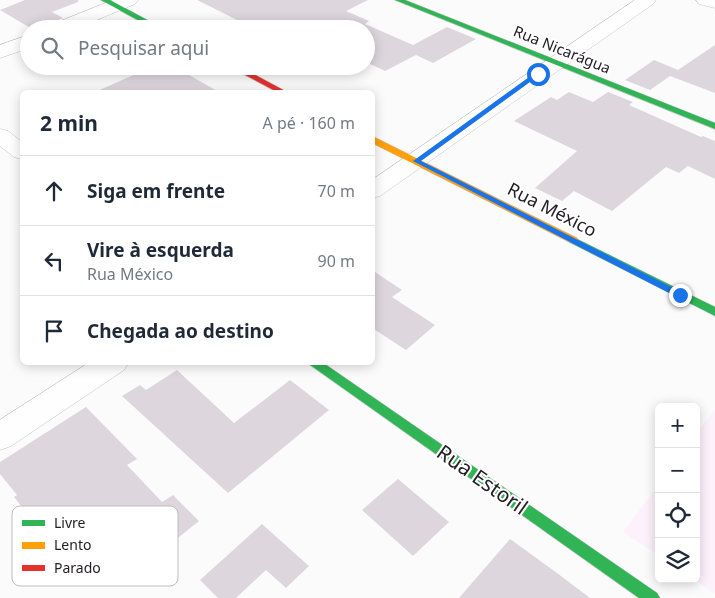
<!DOCTYPE html>
<html lang="pt">
<head>
<meta charset="utf-8">
<style>
  :root { --surface:#fff; --page:#f2f2f3; --text:#1f2937; --muted:#747a83; --line:#e0e1e3 }
  body { margin:0; font-family:"Noto Sans",sans-serif; background:var(--page); color:var(--text) }
  .controls { position:absolute; right:15px; bottom:15px; display:grid; overflow:hidden; border-radius:8px; box-shadow:0 2px 12px #0003 }
  .controls button { width:45px; height:45px; display:grid; place-items:center; padding:0; border:0; border-bottom:1px solid var(--line); background:var(--surface); color:var(--text); font:25px sans-serif }
  .stop { position:absolute; width:15px; height:15px; margin:-11px; border:4px solid #1a73e8; border-radius:50%; background:#fff }
  .stop.end { background:#1a73e8; border-color:#fff; box-shadow:0 1px 5px #0008 }
  .list { margin:0; padding:0; list-style:none }
  h2 { display:flex; justify-content:space-between; align-items:center; height:65px; margin:0; padding:0 20px; font-size:21px }
  h2 small { font-size:16px; font-weight:400; color:var(--muted) }
  .list li { display:grid; grid-template-columns:32px 1fr auto; gap:15px; align-items:center; box-sizing:border-box; height:70px; padding:0 20px; border-top:1px solid var(--line) }
  .list b { display:block; font-size:19px; white-space:nowrap }
  .list p { margin:0; font-size:16px; white-space:nowrap; color:var(--muted) }
  .list em { font-size:16px; font-style:normal; color:var(--muted) }
  .icon { flex:none; width:28px; height:28px; fill:none; stroke:currentColor; stroke-width:2; stroke-linecap:round; stroke-linejoin:round }
  .map { position:relative; flex:none; width:715px; height:598px; overflow:hidden }
  .search { position:absolute; background:var(--surface); box-shadow:0 2px 12px #0003; left:20px; top:20px; width:355px; height:55px; display:flex; align-items:center; gap:12px; box-sizing:border-box; padding:0 18px; border-radius:28px; color:var(--muted); font-size:19px }
  .panel { position:absolute; background:var(--surface); box-shadow:0 2px 12px #0003; left:20px; top:90px; width:355px; height:275px; border-radius:8px }
  .map>svg:first-child { display:block }
</style>
</head>
<body>
<div class="map">
<svg width="715" height="598" viewBox="0 0 715 598">
  <rect width="100%" height="100%" fill="#fcfbfc"/>
  <g fill="#fdf2fc">
    <path d="M715,409V594L694,579H696V434Z"/>
    <path d="M659,484V556L623,532Z"/>
  </g>
  <g fill="#ded6dd">
    <path d="M25,0H78V2L52,12L63,18L50,23L47,29H32L0,10Z"/>
    <path d="M197,0H368L346,11L369,21L365,24L413,45L447,27L476,39L433,63L416,55L385,71L366,62V29H255Z"/>
    <path d="M715,45V93L670,76L650,90L625,80L654,60L678,70Z"/>
    <path d="M154,66H173L219,92H95Z"/>
    <path d="M569,92L593,102L608,92L633,102L629,105L701,137L703,136L715,141V179L688,166L679,173L666,167L612,211L574,191L562,201L535,188L577,151L514,121L551,97L557,100Z"/>
    <path d="M372,270L402,290L392,297L435,325L406,350L372,328Z"/>
    <path d="M177,370L234,423L290,380L329,410L228,493L122,396L140,385L146,390Z"/>
    <path d="M86,407L137,459L127,465L162,502L173,495L199,521L144,565L107,522L79,543L71,533L53,546L14,497L17,495L0,474V462Z"/>
    <path d="M398,479L449,522L413,556L362,510Z"/>
    <path d="M262,524L309,566L286,588L266,570L236,598H218L200,580Z"/>
    <path d="M510,539L557,573L590,598H459Z"/>
  </g>
  <g fill="none" stroke-linecap="round" stroke-linejoin="round">
    <g stroke="#c5c1c4" stroke-width="1">
      <g id="street">
        <path d="M113,0H138L135,4L75,29H49L51,25Z"/>
        <path d="M635,0H656L653,4L380,196L372,198V180Z"/>
        <path d="M696,0H715V8L699,4Z"/>
        <path d="M29,35V48L0,58V45Z"/>
        <path d="M0,129L8,131L22,142V159L14,157L0,146Z"/>
        <path d="M90,362H129L124,370L11,446L0,450V420Z"/>
      </g>
    </g>
    <g stroke="#c5c1c4" stroke-width="1">
      <g id="fast">
        <path d="M101,0H110L164,29H154Z"/>
        <path d="M395,0H405L715,123V129Z"/>
        <path d="M573,237L715,307V316L569,242L568,240Z"/>
        <path d="M306,362H322L657,593L660,598H639Z"/>
      </g>
    </g>
    <g stroke="#c5c1c4" stroke-width="1">
      <path id="slow" d="M372,136L577,238L578,240L577,242H569L372,143Z"/>
    </g>
    <g stroke="#c5c1c4" stroke-width="1">
      <path id="jam" d="M228,66H239L287,92H277Z"/>
    </g>
    <use href="#street" fill="#fffeff" fill-rule="evenodd"/>
    <use href="#fast" fill="#30b455" fill-rule="evenodd"/>
    <use href="#slow" fill="#ff9f0a" fill-rule="evenodd"/>
    <use href="#jam" fill="#e5322d" fill-rule="evenodd"/>
  </g>
  <path fill="#1a73e8" d="M536,72L541,74L421,161L683,293V297H677L413,161Z"/>
  <g text-anchor="middle" stroke-width="4" stroke-linejoin="round" paint-order="stroke">
    <g font-size="15" fill="#262026" stroke="#fff">
      <text transform="translate(562 50) rotate(22)" y="5">Rua Nicarágua</text>
    </g>
    <g font-size="18" fill="#262026" stroke="#fff">
      <text transform="translate(552 210) rotate(27)" y="6">Rua México</text>
    </g>
    <g font-size="21" fill="#262026" stroke="#fff">
      <text transform="translate(482 480) rotate(35)" y="7">Rua Estoril</text>
    </g>
  </g>
  <rect x="12" y="506" width="166" height="80" rx="8" fill="#fff" stroke="#bebcbe" stroke-width="1"/>
  <rect x="22" y="520" width="23" height="6" fill="#30b455"/>
  <rect x="22" y="542" width="23" height="7" fill="#ff9f0a"/>
  <rect x="22" y="565" width="23" height="6" fill="#e5322d"/>
  <g font-size="14" fill="#262026">
    <text x="54" y="528">Livre</text>
    <text x="54" y="550">Lento</text>
    <text x="54" y="573">Parado</text>
  </g>
</svg>
<div class="controls">
<button>+</button>
<button>−</button>
<button><svg class="icon" aria-label="locate" viewBox="0 0 24 24"><circle cx="12" cy="12" r="6"/><path d="M12 2v4M12 18v4M2 12h4M18 12h4"/></svg></button>
<button><svg class="icon" aria-label="layers" viewBox="0 0 24 24"><path d="M12 4l9 5-9 5-9-5zM3 14l9 5 9-5"/></svg></button>
</div>
<div class="stop" style="left:538px;top:74px"></div>
<div class="stop end" style="left:680px;top:295px"></div>
<div class="search"><svg class="icon" aria-label="search" viewBox="0 0 24 24"><circle cx="10" cy="10" r="6"/><path d="M15 15l6 6"/></svg>Pesquisar aqui</div>
<section class="panel">
<h2>2 min<small>A pé · 160 m</small></h2>
<ul class="list">
<li><svg class="icon" aria-label="ahead" viewBox="0 0 24 24"><path d="M12 20V5M6 11l6-6 6 6"/></svg><div><b>Siga em frente</b></div><em>70 m</em></li>
<li><svg class="icon" aria-label="left" viewBox="0 0 24 24"><path d="M17 20v-9H6M10 6l-5 5 5 5"/></svg><div><b>Vire à esquerda</b><p>Rua México</p></div><em>90 m</em></li>
<li><svg class="icon" aria-label="arrive" viewBox="0 0 24 24"><path d="M6 21V4h12l-3 4 3 4H6"/></svg><div><b>Chegada ao destino</b></div></li>
</ul>
</section>
</div>
</body>
</html>
